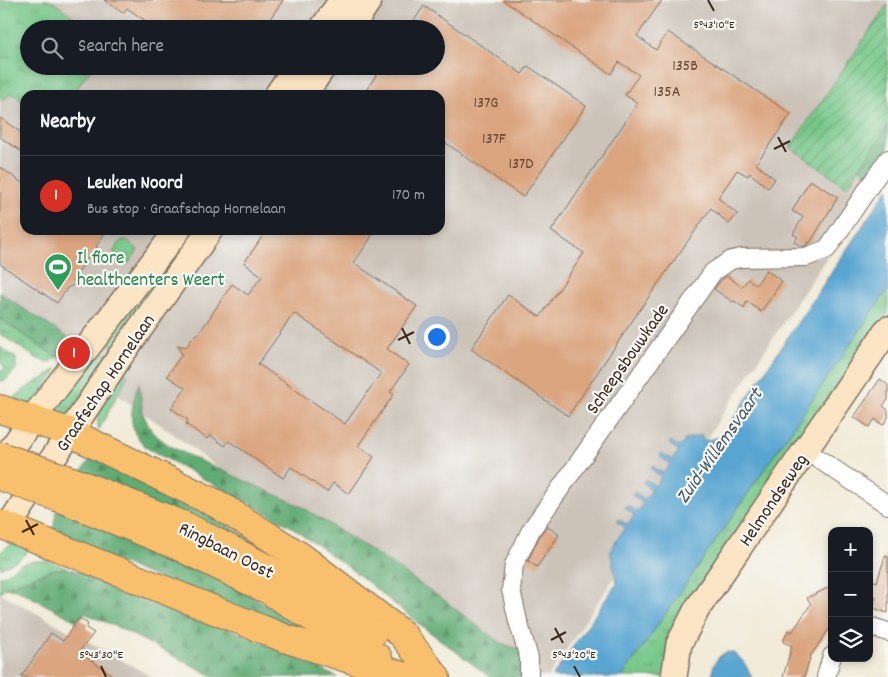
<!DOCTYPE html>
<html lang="en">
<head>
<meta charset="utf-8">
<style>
  :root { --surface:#171b24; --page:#20242c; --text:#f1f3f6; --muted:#9ea1a6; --line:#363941; --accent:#d93025 }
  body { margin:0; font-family:Dekko,sans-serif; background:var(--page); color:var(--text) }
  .controls { position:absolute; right:15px; bottom:15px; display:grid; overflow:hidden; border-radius:10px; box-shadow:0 2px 8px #0003 }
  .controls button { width:45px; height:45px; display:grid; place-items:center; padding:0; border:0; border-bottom:1px solid var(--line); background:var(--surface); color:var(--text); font:25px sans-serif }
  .you { position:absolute; left:436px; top:336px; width:18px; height:18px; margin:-12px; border:4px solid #fff; border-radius:50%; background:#1a73e8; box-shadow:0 0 0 8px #1a73e833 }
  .badge { display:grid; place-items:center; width:32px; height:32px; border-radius:50%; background:var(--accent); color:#fff; font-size:16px; font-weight:700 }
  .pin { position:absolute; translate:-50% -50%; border:2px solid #fff; box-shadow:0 1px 5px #0006 }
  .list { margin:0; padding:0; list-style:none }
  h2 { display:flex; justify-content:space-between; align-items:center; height:65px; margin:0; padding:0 20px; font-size:21px }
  h2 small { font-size:16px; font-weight:400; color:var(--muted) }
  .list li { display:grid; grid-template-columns:32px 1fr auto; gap:15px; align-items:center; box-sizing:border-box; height:80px; padding:0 20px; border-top:1px solid var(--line) }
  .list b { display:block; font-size:19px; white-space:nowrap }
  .list p { margin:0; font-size:16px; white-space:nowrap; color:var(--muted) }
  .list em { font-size:16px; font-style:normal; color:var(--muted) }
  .icon { flex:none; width:28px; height:28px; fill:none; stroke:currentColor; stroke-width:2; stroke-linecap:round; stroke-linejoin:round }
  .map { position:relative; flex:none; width:888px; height:677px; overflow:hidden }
  .search { position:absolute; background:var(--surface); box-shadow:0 2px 8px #0003; left:20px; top:20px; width:425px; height:55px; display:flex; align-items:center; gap:12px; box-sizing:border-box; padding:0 18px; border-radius:28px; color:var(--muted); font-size:19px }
  .panel { position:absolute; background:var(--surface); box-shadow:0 2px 8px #0003; left:20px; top:90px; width:425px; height:145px; border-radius:15px }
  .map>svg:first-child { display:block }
</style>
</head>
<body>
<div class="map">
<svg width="888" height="677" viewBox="0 0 888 677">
  <defs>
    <pattern id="grass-tufts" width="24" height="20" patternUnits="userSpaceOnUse" patternTransform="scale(1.25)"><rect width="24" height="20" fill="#76c789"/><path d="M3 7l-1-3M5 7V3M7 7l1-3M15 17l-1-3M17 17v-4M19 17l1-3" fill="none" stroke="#62a26f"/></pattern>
    <pattern id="forest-firs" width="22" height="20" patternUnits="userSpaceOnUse" patternTransform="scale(1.25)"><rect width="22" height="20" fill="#60ac75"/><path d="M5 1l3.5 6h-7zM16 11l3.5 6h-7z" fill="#508c5f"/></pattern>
    <pattern id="garden-furrows" width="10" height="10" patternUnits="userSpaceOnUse" patternTransform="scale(1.25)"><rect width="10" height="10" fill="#76c789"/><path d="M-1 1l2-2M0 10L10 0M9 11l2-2" fill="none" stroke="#62a26f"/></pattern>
  </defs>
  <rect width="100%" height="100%" fill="#f6f6f2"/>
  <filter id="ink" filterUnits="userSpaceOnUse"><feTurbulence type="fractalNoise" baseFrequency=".02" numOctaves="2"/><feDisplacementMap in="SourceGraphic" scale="10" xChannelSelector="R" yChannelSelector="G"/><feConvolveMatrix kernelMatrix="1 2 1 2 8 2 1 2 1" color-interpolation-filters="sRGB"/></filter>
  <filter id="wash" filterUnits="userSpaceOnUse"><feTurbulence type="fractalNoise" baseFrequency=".0096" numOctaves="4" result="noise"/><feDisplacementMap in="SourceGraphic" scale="20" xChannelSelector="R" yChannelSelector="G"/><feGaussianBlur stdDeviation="1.12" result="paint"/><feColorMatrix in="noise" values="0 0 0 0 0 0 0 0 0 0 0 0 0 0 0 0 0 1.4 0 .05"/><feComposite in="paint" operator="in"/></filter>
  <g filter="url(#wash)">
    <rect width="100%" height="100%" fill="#f1ebd8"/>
    <g fill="#cbc2b8" fill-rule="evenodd">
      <path d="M0,0H888V165L548,677H494L168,430L0,313ZM29,29H436V66H29ZM25,95H440V230H25Z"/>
      <path d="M0,593L152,677H0Z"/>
    </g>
    <g fill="url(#grass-tufts)" stroke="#587854">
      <path d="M0,0H50L92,29H29V66H93L72,95H25V103L12,93L3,100L0,98Z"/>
      <path d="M188,230H204L120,352L105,341Z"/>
      <path d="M127,240L138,250L128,264L113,252L121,241Z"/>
      <path d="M888,289V314L814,422L662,677H622Z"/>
      <path d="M0,319L58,358L47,363L36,358L0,334Z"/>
      <path d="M0,347L16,358V369L5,381H0V371L6,369L0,362Z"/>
      <path d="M98,349L115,360L68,428L44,420Z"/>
      <path d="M59,367L33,406L11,401C24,386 44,380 59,367Z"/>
      <path d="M124,372L128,375L99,430C92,407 112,389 124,372Z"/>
      <path d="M13,542L33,546L20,559L0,568V553Z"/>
      <path d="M34,561H47L68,568L51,570L4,588L0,594V575L3,576L20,564Z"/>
    </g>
    <g fill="url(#forest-firs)" stroke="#4e6b4a">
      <path d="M888,125V149L868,178L860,167Z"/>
      <path d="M0,293L70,339L58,358L0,319Z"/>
      <path d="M139,383L143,414L152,432L170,446L190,456L301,506L375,553L444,600L500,643L523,650V677H490L419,624L359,575L292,527L147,448C144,444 139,440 136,435C127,418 134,399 139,383Z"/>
      <path d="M94,455L168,491L312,574L77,477Z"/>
      <path d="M57,507L88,518L237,588L361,658L52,536Z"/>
      <path d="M68,568C160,599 250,635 337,677H215L119,628L84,613L78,622L16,589L4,588L51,570Z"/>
    </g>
    <path fill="url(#garden-furrows)" stroke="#587854" d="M888,4V125L847,187L790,147Z"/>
    <g fill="#59a5d1" stroke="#4a6878">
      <path d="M888,188V289L622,677H552L617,583L610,551L625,527L617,522L619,519L628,525L634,515L625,508L627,505L637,512L643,503L632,495L634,492L645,499L652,490L643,483L645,479L655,486L661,477L650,468L652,466L663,473L670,464L660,457L662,453L672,460L679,451L669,444L671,441L680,447L686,439L702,435V441L721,437Z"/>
      <path d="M727,652C740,652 746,666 752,677H713C711,666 717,656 727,652Z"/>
    </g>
    <g id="blocks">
      <g fill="#daa47f" fill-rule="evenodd">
        <path d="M104,0H283L263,29H157L127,8L123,13Z"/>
        <path d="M503,0H662L637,36L656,50L668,32L791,114L756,164L775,179L768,188L750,173L748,176L737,170L718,198L737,214L729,224L711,208L641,308L568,416L471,349L508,295L540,317L584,253L551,231L638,103L625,95L639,75L619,62L611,74Z"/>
        <path d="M424,6L522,74L528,66L586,106L523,197L440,139V95H376L367,89L382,66H436V29H408Z"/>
        <path d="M0,118L25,135V154L0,137Z"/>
        <path d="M0,167L25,185V230H107L97,245L96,253H91L73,280L75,284L67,288L57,303L0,264Z"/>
        <path d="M810,180L838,197L810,243L808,242L806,246H802L794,242L798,237L793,234L803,217L792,211Z"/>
        <path d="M267,230H376L354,263L417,306L387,349L409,365L390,392L394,394L358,446L374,457L349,494L333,483L327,492L291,467L283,478L229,441L225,446L210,435L207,439L186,424L188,420L171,408L185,388L167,376L182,354L177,345L186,347L196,334L198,335L232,284L248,295L262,276L244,263ZM294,313L381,373L345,424L258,364Z"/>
        <path d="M766,270L782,281L761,312L747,301L744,308L734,301L733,302L714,289L721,280L727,276L742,287L748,279L756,285Z"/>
        <path d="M880,379L888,385V400L883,406L888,410V418L883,425L875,419L869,427L854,417Z"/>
        <path d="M547,526L559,535L537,567L528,561L540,535Z"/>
        <path d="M885,556L888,557V613L873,608L876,597L869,594V579L877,582Z"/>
        <path d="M832,586V625L811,655L804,677H783L792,646L783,642L788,630L792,632L811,604L807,598Z"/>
        <path d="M79,618L88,624L86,628L94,633L79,652L115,677H21L51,633L63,641Z"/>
      </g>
    </g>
  </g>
  <g filter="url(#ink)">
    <use href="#blocks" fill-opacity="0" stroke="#7b6e5f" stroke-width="1"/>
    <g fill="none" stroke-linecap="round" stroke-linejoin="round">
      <g stroke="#7b6e5f" stroke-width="20">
        <g id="street">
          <path d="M805,450L888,505"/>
          <path d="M869,626L888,632"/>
          <path d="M529,677V658L518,621L511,590L514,565L531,530L713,272L731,260L741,258L806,257L827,249L888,159"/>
          <path d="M826,677L832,656"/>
        </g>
      </g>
      <g stroke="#7b6e5f" stroke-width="28">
        <g id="secondary">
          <path d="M322,29L342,0"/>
          <path d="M350,29L369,0"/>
          <path d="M277,95L297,66"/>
          <path d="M304,95L324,66"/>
          <path d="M0,466L32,419L178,230"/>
          <path d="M8,527L119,358L210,230"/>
          <path d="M674,677L679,644L697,609L888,329"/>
        </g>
      </g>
      <g stroke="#7b6e5f" stroke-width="30">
        <g id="primary">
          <path d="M0,409L69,432L217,504L300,556L402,634L436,677"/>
          <path d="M80,484L185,526L279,575L358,622L373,633"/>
          <path d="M68,501L176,545L268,590L378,658"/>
          <path d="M0,524L284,638L406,677"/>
        </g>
      </g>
      <use href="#street" stroke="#fff" stroke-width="18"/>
      <use href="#secondary" stroke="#fce5c4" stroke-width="25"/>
      <use href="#primary" stroke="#f8bf6c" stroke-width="28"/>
      <g stroke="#7b6e5f" stroke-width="30" stroke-linecap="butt">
        <g id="primary-bridge">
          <path d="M0,456L80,484"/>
          <path d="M0,476L68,501"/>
        </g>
      </g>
      <use href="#primary-bridge" stroke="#f8bf6c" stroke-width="28"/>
    </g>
  </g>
  <path fill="none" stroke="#3b2a1e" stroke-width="2" d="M708,0L714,11M778,137L786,152M774,149L790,141M402,328L410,344M398,340L414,332M26,520L34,535M22,532L38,524M555,628L563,643M551,640L566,632M101,666L106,677M574,666L580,677"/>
  <defs>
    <g id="stadium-pin" transform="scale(1.4375)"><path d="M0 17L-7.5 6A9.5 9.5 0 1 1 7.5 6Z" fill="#2e9e5b" stroke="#f6f6f2"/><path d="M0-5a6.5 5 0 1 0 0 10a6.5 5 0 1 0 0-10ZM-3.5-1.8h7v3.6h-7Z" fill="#fff"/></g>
  </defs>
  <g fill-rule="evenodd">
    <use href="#stadium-pin" x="58" y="267"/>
  </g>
  <g text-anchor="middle" stroke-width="4.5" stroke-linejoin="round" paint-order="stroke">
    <g font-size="16" fill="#634836">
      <text x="685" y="70">135B</text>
      <text x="667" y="96">135A</text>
      <text x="486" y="107">137G</text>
      <text x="494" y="143">137F</text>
      <text x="521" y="168">137D</text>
    </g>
    <g font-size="19" fill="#27864d" stroke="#f6f6f2" text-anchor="start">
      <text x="77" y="263">Il fiore<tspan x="77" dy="22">healthcenters Weert</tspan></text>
    </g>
    <g font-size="19" fill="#3b2a1e" stroke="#f6f6f2">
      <text transform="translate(626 358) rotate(-55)" y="7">Scheepsbouwkade</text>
      <text transform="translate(104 382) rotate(-56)" y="7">Graafschap Hornelaan</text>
      <text transform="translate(772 499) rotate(-56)" y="7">Helmondseweg</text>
      <text transform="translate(227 549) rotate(27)" y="7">Ringbaan Oost</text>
    </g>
    <g font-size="20" font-style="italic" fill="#475b66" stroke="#f6f6f2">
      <text transform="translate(718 445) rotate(-55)" y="7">Zuid-Willemsvaart</text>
    </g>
  </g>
  <g font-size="12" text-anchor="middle" fill="#3b2a1e" stroke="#f6f6f2" stroke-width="4.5" stroke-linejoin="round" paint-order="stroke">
    <text x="714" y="28">5°43'10"E</text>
    <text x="101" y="658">5°43'30"E</text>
    <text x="574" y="658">5°43'20"E</text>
  </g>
</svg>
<div class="controls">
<button>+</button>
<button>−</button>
<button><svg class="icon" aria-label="layers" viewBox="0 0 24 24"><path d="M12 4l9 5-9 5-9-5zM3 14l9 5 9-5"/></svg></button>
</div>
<div class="you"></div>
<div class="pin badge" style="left:74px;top:353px">1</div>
<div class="search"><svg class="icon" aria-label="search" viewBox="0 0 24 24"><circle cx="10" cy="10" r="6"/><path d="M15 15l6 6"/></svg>Search here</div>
<section class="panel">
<h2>Nearby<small></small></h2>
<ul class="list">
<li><span class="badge">1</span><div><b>Leuken Noord</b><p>Bus stop · Graafschap Hornelaan</p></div><em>170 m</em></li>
</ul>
</section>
</div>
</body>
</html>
